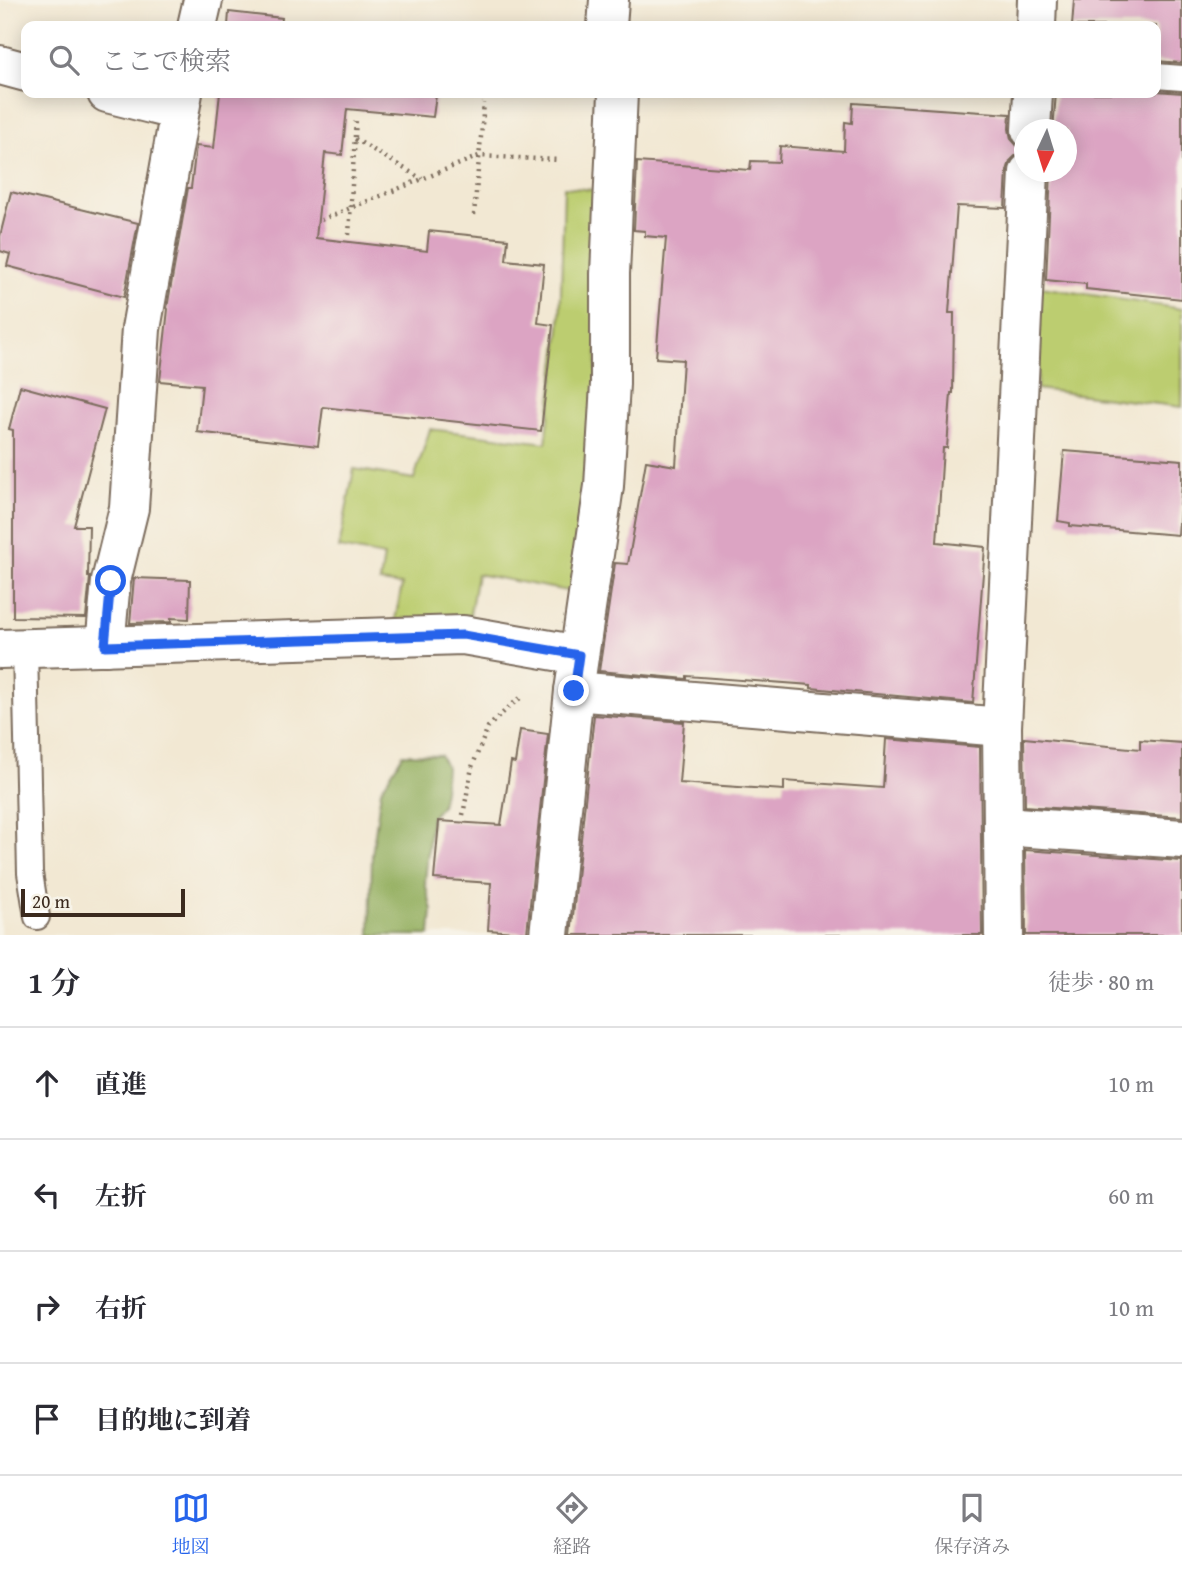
<!DOCTYPE html>
<html lang="ja">
<head>
<meta charset="utf-8">
<style>
  :root { --surface:#fff; --page:#f2f2f3; --text:#2b2b33; --muted:#7c7c81; --line:#e1e1e2; --accent:#2563eb }
  body { margin:0; font-family:"Gentium Book Plus","Noto Serif JP",serif; background:var(--page); color:var(--text) }
  .compass { position:absolute; left:1014px; top:119px; width:63px; height:63px; border-radius:50%; background:var(--surface); box-shadow:0 4px 18px #0003; rotate:184deg }
  .scale { position:absolute; left:21px; bottom:18px; width:164px; box-sizing:border-box; padding-left:7px; border:4px solid #3b2a1e; border-top:0; font-size:19px; line-height:24px; white-space:nowrap; color:#3b2a1e; -webkit-text-stroke:5px #f7f3e8; paint-order:stroke }
  .stop { position:absolute; width:21px; height:21px; margin:-16px; border:5px solid #2563eb; border-radius:50%; background:#fff }
  .stop.end { background:#2563eb; border-color:#fff; box-shadow:0 2px 7px #0008 }
  .list { margin:0; padding:0; list-style:none }
  h2 { display:flex; justify-content:space-between; align-items:center; height:91px; margin:0; padding:0 28px; font-size:30px }
  h2 small { font-size:23px; font-weight:400; color:var(--muted) }
  .list li { display:grid; grid-template-columns:46px 1fr auto; gap:21px; align-items:center; box-sizing:border-box; height:112px; padding:0 28px; border-top:2px solid var(--line) }
  .list b { display:block; font-size:26px; white-space:nowrap }
  .list em { font-size:23px; font-style:normal; color:var(--muted) }
  .icon { flex:none; width:38px; height:38px; fill:none; stroke:currentColor; stroke-width:2; stroke-linecap:round; stroke-linejoin:round }
  .map { position:relative; flex:none; width:1182px; height:935px; overflow:hidden }
  .search { position:absolute; background:var(--surface); box-shadow:0 4px 18px #0003; left:21px; right:21px; top:21px; height:77px; display:flex; align-items:center; gap:18px; box-sizing:border-box; padding:0 24px; border-radius:14px; color:var(--muted); font-size:26px }
  .sheet { height:539px; background:var(--surface) }
  nav { display:flex; justify-content:space-around; align-items:center; box-sizing:border-box; height:98px; border-top:2px solid var(--line); background:var(--surface); font-size:19px; color:var(--muted) }
  nav a { display:grid; justify-items:center; gap:4px }
  nav .on { color:var(--accent) }
  .map>svg:first-child { display:block }
</style>
</head>
<body>
<div class="map">
<svg width="1182" height="935" viewBox="0 0 1182 935">
  <rect width="100%" height="100%" fill="#f7f3e8"/>
  <filter id="ink" filterUnits="userSpaceOnUse"><feTurbulence type="fractalNoise" baseFrequency=".0143" numOctaves="2"/><feDisplacementMap in="SourceGraphic" scale="14" xChannelSelector="R" yChannelSelector="G"/><feConvolveMatrix kernelMatrix="1 2 1 2 8 2 1 2 1" color-interpolation-filters="sRGB"/></filter>
  <filter id="wash" filterUnits="userSpaceOnUse"><feTurbulence type="fractalNoise" baseFrequency=".00686" numOctaves="4" result="noise"/><feDisplacementMap in="SourceGraphic" scale="28" xChannelSelector="R" yChannelSelector="G"/><feGaussianBlur stdDeviation="1.57" result="paint"/><feColorMatrix in="noise" values="0 0 0 0 0 0 0 0 0 0 0 0 0 0 0 0 0 1.4 0 .05"/><feComposite in="paint" operator="in"/></filter>
  <g filter="url(#wash)">
    <rect width="100%" height="100%" fill="#f2e8d3"/>
    <g fill="#bccd70" stroke="#7c7c47" stroke-width="2">
      <path d="M564,187L602,191L594,449L573,592L477,574L469,620H395L402,585L380,582L384,556L339,548L354,469L414,479L430,429L546,443L560,327Z"/>
      <path d="M1041,287L1182,309V407L1037,389Z"/>
    </g>
    <path fill="#95b062" stroke="#686d40" stroke-width="2" d="M403,754L440,755L446,767L444,790L441,806L431,817L425,883L432,910L430,935H370L372,855L381,790Z"/>
    <g id="blocks">
      <g fill="#dca4c3">
        <path d="M1074,0H1182V63L1156,61V26H1072Z"/>
        <path d="M229,12L282,18L281,26H288H228Z"/>
        <path d="M1156,91L1182,93V299L1086,289V284L1046,280L1051,172H1067V130H1053L1056,93H1156Z"/>
        <path d="M220,93H448V96L436,95L433,117L347,109L342,155L325,153L316,238L427,251L429,231L508,239L506,260L544,264L538,323L553,325L541,431L323,407L318,446L197,432L202,385L160,381L168,309L167,308L188,188H191L196,146L214,148Z"/>
        <path d="M853,103L1010,114L1009,129L1011,139L1019,148L1025,150L1018,153L1010,161L1007,171L1005,208L957,206L949,313H954L953,393H951L947,448H943L937,542L985,547L973,703L811,688V685L687,676V679L599,671L615,563L628,564L646,461L676,466L683,360L656,358L666,238L645,236V231L634,230L637,162L750,170L751,161L779,162L780,146L844,151L845,122L852,123Z"/>
        <path d="M11,192L138,223L124,297L7,266L10,254L0,251V236Z"/>
        <path d="M20,386L105,409L74,526H89L88,577H90L86,618L13,617V430L9,429Z"/>
        <path d="M1064,451L1182,460V484L1178,535L1070,526V523L1058,521Z"/>
        <path d="M134,578L190,580L189,619L171,618V622L130,623Z"/>
        <path d="M594,715L684,722L679,783L784,790V781L883,788L886,739L980,747L982,935H571Z"/>
        <path d="M520,730L548,734L527,933L488,930L491,883L434,879L439,821L501,825L511,762L515,763Z"/>
        <path d="M1024,738L1140,749V740L1182,743V817L1025,806Z"/>
        <path d="M1025,850L1182,861V935H1026Z"/>
      </g>
    </g>
  </g>
  <g filter="url(#ink)">
    <use href="#blocks" fill-opacity="0" stroke="#7b6c5d" stroke-width="2"/>
    <g fill="none" stroke-linecap="round" stroke-linejoin="round">
      <g stroke="#7b6c5d" stroke-width="28">
        <g id="service">
          <path d="M1156,76L1182,78"/>
          <path d="M25,648L30,873L37,917"/>
        </g>
      </g>
      <g stroke="#7b6c5d" stroke-width="42">
        <g id="minor">
          <path d="M197,26L203,0"/>
          <path d="M607,26L609,0"/>
          <path d="M1036,26L1037,0"/>
          <path d="M0,65L26,72"/>
          <path d="M107,93L179,111"/>
          <path d="M1031,130L1033,93"/>
          <path d="M105,646L111,581L129,508L141,329L183,93"/>
          <path d="M0,649L463,635L579,655"/>
          <path d="M574,691L1002,727"/>
          <path d="M1003,826L1182,839"/>
          <path d="M549,935L574,691L604,486L610,384V274L618,93"/>
          <path d="M1004,935L1002,727L1029,172"/>
        </g>
      </g>
      <g stroke="#7b6c5d" stroke-width="4.5" stroke-dasharray="2 5" stroke-linecap="butt">
        <path d="M355,139L422,179"/>
        <path d="M474,215L484,103"/>
        <path d="M321,220L479,156L559,160"/>
        <path d="M349,235L356,119"/>
        <path d="M463,815L472,767L488,727L510,706L523,696"/>
      </g>
      <use href="#service" stroke="#fff" stroke-width="24"/>
      <use href="#minor" stroke="#fff" stroke-width="38"/>
    </g>
  </g>
  <g fill="none" stroke-linecap="round" stroke-linejoin="round" filter="url(#ink)">
    <path stroke="#2563eb" stroke-width="9" d="M111,581L105,646L463,635L579,655L574,691"/>
  </g>
</svg>
<svg class="compass" viewBox="-18 -18 36 36"><path d="M0-13l5 13h-10z" fill="#e53935"/><path d="M0 13l5-13h-10z" fill="#7c7c81"/></svg>
<div class="scale">20 m</div>
<div class="stop" style="left:111px;top:581px"></div>
<div class="stop end" style="left:574px;top:691px"></div>
<div class="search"><svg class="icon" aria-label="search" viewBox="0 0 24 24"><circle cx="10" cy="10" r="6"/><path d="M15 15l6 6"/></svg>ここで検索</div>
</div>
<section class="sheet">
<h2>1 分<small>徒歩 · 80 m</small></h2>
<ul class="list">
<li><svg class="icon" aria-label="ahead" viewBox="0 0 24 24"><path d="M12 20V5M6 11l6-6 6 6"/></svg><div><b>直進</b></div><em>10 m</em></li>
<li><svg class="icon" aria-label="left" viewBox="0 0 24 24"><path d="M17 20v-9H6M10 6l-5 5 5 5"/></svg><div><b>左折</b></div><em>60 m</em></li>
<li><svg class="icon" aria-label="right" viewBox="0 0 24 24"><path d="M7 20v-9h11M14 6l5 5-5 5"/></svg><div><b>右折</b></div><em>10 m</em></li>
<li><svg class="icon" aria-label="arrive" viewBox="0 0 24 24"><path d="M6 21V4h12l-3 4 3 4H6"/></svg><div><b>目的地に到着</b></div></li>
</ul>
</section>
<nav>
<a class="on"><svg class="icon" aria-label="map" viewBox="0 0 24 24"><path d="M3 6l6-2 6 2 6-2v14l-6 2-6-2-6 2zM9 4v14M15 6v14"/></svg>地図</a>
<a><svg class="icon" aria-label="directions" viewBox="0 0 24 24"><path d="M12 3l9 9-9 9-9-9zM9 14v-3h6M13 9l2 2-2 2"/></svg>経路</a>
<a><svg class="icon" aria-label="saved" viewBox="0 0 24 24"><path d="M7 4h10v16l-5-4-5 4z"/></svg>保存済み</a>
</nav>
</body>
</html>
